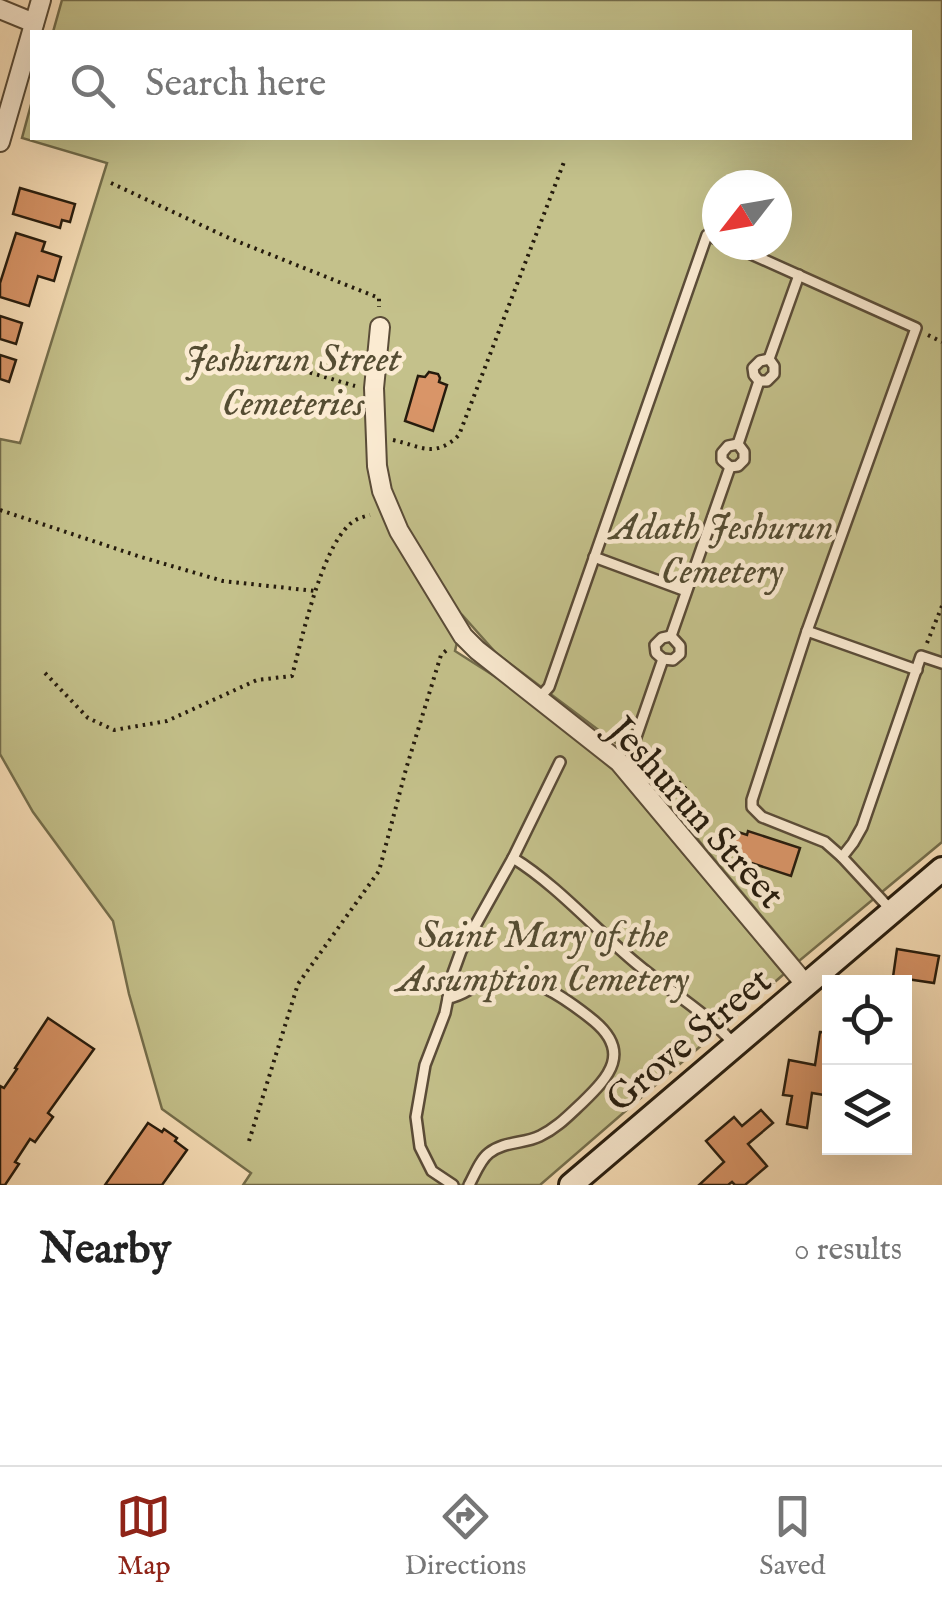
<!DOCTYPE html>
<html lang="en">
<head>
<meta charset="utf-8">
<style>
  :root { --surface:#fff; --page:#f6f6f6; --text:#222; --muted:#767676; --line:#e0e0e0; --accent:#8f2418 }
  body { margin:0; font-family:"IM FELL English",serif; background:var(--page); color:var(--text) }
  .controls { position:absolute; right:30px; bottom:30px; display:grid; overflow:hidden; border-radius:0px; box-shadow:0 10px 40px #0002 }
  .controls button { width:90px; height:90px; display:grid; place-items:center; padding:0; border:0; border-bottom:2px solid var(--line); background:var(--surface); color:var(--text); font:50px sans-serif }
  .compass { position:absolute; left:702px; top:170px; width:90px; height:90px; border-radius:50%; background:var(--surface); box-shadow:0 10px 40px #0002; rotate:239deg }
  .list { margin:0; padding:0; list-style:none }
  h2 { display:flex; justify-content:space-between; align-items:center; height:130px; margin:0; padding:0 40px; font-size:42px }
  h2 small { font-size:32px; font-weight:400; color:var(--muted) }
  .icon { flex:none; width:55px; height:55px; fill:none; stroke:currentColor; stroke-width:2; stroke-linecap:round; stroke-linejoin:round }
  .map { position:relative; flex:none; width:942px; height:1185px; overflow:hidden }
  .search { position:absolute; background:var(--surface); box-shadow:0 10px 40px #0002; left:30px; right:30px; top:30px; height:110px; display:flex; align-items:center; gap:25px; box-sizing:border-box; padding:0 35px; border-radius:0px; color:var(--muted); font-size:38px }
  .sheet { height:280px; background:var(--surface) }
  nav { display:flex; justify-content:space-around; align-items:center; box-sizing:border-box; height:140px; border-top:2px solid var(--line); background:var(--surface); font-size:28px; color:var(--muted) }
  nav a { display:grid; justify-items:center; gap:5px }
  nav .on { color:var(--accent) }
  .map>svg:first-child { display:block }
</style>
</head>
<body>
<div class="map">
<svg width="942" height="1185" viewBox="0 0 942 1185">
  <rect width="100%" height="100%" fill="#f9e0b9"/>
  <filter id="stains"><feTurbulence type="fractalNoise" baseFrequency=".002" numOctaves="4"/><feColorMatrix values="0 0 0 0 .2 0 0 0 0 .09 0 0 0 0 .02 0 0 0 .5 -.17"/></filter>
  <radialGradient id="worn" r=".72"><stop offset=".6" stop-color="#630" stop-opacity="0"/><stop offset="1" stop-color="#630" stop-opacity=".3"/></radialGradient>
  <path fill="#c4c18b" stroke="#746e4c" stroke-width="2.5" fill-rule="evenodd" d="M62,0H942V842L799,961L621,747L496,653L463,616L455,651L510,686L605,760L784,974L540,1185H243L251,1173L162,1109L129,994L113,921L33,812L0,754V439L20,443L107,163L22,138L32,101V138H910V32H53ZM717,185H777V245H717Z"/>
  <g fill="#d99568" stroke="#251b0d" stroke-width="2.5">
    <path d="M20,188L75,204L70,222L62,220L60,228L13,214Z"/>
    <path d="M16,233L45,242L42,251L61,257L54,281L38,276L29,306L0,297V283Z"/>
    <path d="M0,316L22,323L16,344L0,339Z"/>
    <path d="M0,355L16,360L9,382L0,379Z"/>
    <path d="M429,372L438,374L440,378L439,382L447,385L433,431L405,421L418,376L425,377Z"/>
    <path d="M729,829L747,835L748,831L800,848L791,876L739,859L740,854L722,848Z"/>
    <path d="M897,949L939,956L934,983L893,977Z"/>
    <path d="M48,1018L94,1049L48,1113L53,1117L35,1142L30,1139L15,1162L19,1164L5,1185H0V1086L4,1088L17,1069L15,1068Z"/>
    <path d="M820,1032L830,1033V1096L812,1093L807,1128L787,1124L792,1096L783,1095L789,1060L815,1065Z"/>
    <path d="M761,1110L773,1123L748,1144L767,1166L745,1185H735L732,1182L728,1185H699L724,1162L706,1141L734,1117L742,1126Z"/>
    <path d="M148,1123L162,1132L164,1129L177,1138L175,1141L187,1150L162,1185H105Z"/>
  </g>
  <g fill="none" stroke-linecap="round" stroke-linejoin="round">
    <g stroke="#5a4c38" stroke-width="14">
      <g id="service">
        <path d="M731,245L916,328L807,631L752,800V807L762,817L825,842L842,857"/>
        <path d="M759,381H767L774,374V366L769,359L799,275"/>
        <path d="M730,467L722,460V453L728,446L738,444"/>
        <path d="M594,557L686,591"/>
        <path d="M807,631L917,670"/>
        <path d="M671,636L730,467L738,466L744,460V452L738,444L759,381L754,375L753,368L760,361L769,359"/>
        <path d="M663,659L673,660L680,654V646L671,636"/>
        <path d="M663,659L656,653L655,645L662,638L671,636"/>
        <path d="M539,698L549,687L707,235L717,239"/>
        <path d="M635,740L663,659"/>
        <path d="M513,858C557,885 597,931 637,964C669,991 706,1012 733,1043"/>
        <path d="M891,910L842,857L853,843L862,827L921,656L942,663"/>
        <path d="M448,998C464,996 474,984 490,980C525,968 568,1000 594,1021C631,1052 610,1076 582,1103C569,1115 557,1128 540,1136C524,1144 504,1141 489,1153C480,1160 475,1174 469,1185"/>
        <path d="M453,1185L432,1171L420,1147L416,1117L425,1065L445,1013L453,973L461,951L513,858L560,762"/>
      </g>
    </g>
    <g stroke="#5a4c38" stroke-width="22">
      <g id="minor">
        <path d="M0,9L34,23"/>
        <path d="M0,142L41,0"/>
        <path d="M380,327L374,388L377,466L382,491L399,531L463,636L477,650L619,762L806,985"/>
      </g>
    </g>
    <g stroke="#251b0d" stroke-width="28">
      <path id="secondary" d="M571,1185L942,869"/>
    </g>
    <g stroke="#251b0d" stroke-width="4" stroke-dasharray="2.5 5" stroke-linecap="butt">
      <path d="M111,183L229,238L379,298V307"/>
      <path d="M928,335L942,342"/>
      <path d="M238,351L355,386"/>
      <path d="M393,440C420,446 435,459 459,435L564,162"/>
      <path d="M0,510L141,557L223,581L315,591"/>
      <path d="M927,643L942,606"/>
      <path d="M45,673L88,718L114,730L167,721L257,680L292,676C302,638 321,551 349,525C355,519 362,517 370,515"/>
      <path d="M646,751L688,791"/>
      <path d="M249,1141L298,984L379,871L406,769L441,655L448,649"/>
    </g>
    <use href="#service" stroke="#fbebd2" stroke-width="9"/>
    <use href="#minor" stroke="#fbebd2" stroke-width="18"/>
    <use href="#secondary" stroke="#fbebd2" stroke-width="22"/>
  </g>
  <g text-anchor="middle" stroke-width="9" stroke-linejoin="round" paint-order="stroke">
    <g font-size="38" font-style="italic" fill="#554d33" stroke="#fbebd2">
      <text x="293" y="371">Jeshurun Street<tspan x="293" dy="44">Cemeteries</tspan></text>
      <text x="722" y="539">Adath Jeshurun<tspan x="722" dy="44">Cemetery</tspan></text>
      <text x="543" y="947">Saint Mary of the<tspan x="543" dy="44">Assumption Cemetery</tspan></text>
    </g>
    <g font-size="38" fill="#251b0d" stroke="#fbebd2">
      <text transform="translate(697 812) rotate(48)" y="13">Jeshurun Street</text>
      <text transform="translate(688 1039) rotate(-40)" y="13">Grove Street</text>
    </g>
  </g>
  <rect width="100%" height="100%" filter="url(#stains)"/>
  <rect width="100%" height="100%" fill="url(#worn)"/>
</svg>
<div class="controls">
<button><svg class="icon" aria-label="locate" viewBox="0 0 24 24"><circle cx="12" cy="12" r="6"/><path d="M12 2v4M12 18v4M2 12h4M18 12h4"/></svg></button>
<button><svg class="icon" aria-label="layers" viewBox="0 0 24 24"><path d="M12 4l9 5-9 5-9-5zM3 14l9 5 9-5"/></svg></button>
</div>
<svg class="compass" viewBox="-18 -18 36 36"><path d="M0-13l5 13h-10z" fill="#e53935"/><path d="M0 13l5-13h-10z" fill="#767676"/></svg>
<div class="search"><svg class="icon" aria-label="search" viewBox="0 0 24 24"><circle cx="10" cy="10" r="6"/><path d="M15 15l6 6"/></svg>Search here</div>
</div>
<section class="sheet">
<h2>Nearby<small>0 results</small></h2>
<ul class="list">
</ul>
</section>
<nav>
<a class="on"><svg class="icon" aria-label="map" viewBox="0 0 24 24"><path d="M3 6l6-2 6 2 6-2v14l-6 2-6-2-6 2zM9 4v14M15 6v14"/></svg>Map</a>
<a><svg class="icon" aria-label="directions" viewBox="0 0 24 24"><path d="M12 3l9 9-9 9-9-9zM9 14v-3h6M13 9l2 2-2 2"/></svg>Directions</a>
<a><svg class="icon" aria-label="saved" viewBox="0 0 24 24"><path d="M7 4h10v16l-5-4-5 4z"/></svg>Saved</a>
</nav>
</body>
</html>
